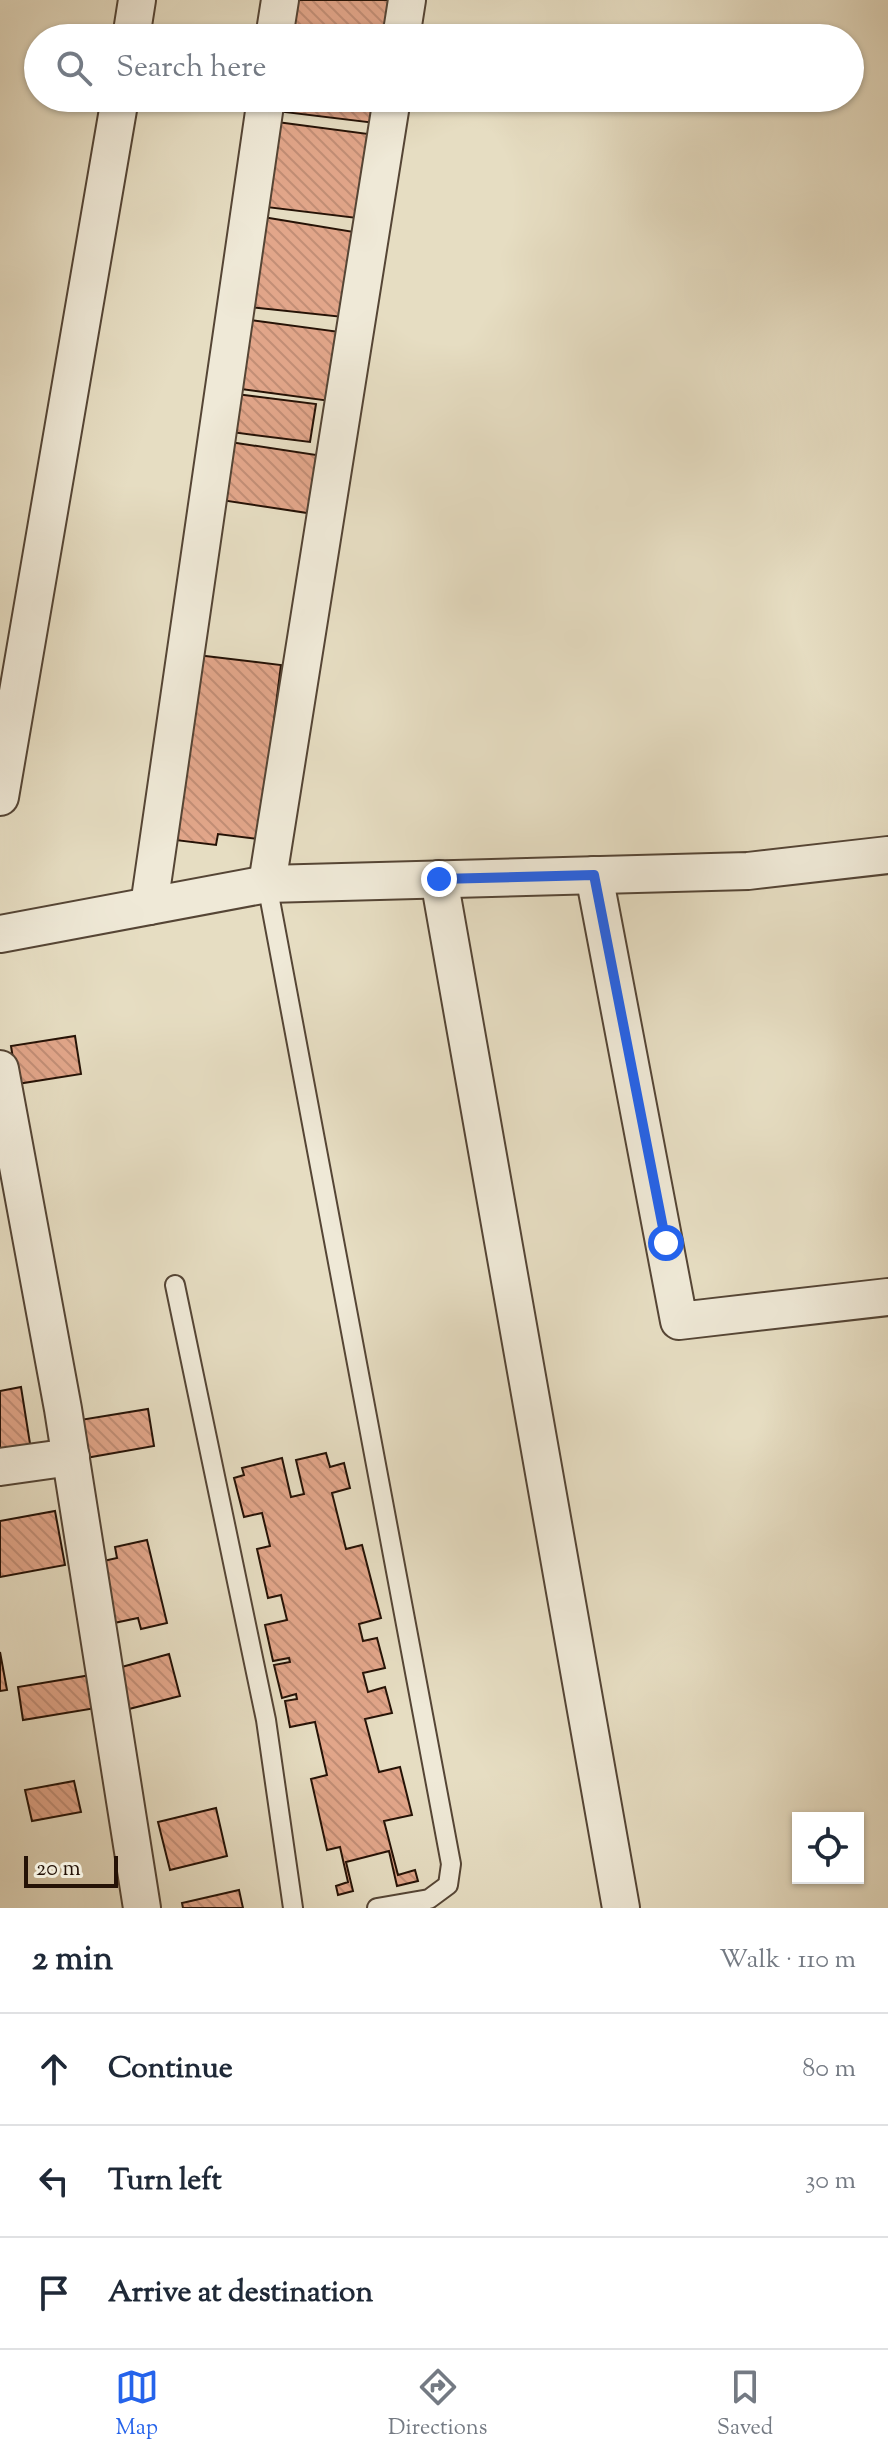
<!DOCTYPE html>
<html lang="en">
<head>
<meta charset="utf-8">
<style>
  :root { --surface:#fff; --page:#f6f6f7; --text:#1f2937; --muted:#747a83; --line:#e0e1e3; --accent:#2563eb }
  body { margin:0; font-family:"Sorts Mill Goudy",serif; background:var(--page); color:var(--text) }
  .controls { position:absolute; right:24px; bottom:24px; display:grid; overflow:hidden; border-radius:0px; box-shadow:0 2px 6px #0004 }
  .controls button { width:72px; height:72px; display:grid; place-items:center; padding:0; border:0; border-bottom:2px solid var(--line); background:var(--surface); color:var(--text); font:40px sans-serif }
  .scale { position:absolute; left:24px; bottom:20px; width:94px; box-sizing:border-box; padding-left:8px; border:4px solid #251206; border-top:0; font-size:22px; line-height:28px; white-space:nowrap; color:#251206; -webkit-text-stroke:6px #efe9d7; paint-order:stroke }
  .stop { position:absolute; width:24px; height:24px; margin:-18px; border:6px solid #2563eb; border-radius:50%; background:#fff }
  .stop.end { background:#2563eb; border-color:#fff; box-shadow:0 2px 8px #0008 }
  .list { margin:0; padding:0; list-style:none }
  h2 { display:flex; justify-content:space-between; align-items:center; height:104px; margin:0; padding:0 32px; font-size:34px }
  h2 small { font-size:26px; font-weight:400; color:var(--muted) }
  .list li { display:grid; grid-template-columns:52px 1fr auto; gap:24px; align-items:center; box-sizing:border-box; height:112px; padding:0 32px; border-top:2px solid var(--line) }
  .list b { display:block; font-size:30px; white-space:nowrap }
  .list em { font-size:26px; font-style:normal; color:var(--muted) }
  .icon { flex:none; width:44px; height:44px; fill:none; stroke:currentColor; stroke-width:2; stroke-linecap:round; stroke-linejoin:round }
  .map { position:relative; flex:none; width:888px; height:1908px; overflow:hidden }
  .search { position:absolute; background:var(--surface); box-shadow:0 2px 6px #0004; left:24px; right:24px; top:24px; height:88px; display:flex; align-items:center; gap:20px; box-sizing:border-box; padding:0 28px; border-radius:44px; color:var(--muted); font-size:30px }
  .sheet { height:440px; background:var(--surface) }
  nav { display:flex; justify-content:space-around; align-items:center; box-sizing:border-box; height:112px; border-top:2px solid var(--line); background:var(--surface); font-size:22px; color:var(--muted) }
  nav a { display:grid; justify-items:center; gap:4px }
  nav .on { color:var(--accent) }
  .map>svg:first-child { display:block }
</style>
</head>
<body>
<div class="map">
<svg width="888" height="1908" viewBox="0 0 888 1908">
  <defs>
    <pattern id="building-back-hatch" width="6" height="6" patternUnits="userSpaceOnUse" patternTransform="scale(2)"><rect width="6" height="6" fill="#e2a68a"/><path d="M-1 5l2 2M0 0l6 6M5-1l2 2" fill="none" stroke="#c28e76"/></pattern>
  </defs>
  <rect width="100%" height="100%" fill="#e6ddc2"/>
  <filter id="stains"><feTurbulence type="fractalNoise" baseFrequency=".0025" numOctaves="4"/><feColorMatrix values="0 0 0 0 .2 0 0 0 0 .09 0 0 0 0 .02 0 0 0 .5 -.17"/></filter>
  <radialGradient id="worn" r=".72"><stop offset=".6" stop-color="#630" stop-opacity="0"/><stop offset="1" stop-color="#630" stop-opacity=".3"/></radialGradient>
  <g fill="url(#building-back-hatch)" stroke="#251206" stroke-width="2">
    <path d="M289,0H393L388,38L284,34Z"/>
    <path d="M278,98H378L375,123L276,111Z"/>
    <path d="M277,122L376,135L365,219L266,207Z"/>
    <path d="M263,217L354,232L343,317L250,307Z"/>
    <path d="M243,319L340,332L330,401L233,388Z"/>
    <path d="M236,394L316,404L310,442L231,432Z"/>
    <path d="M230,442L323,456L314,514L221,500Z"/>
    <path d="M197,655L281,665L259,839L218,834L216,845L175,840Z"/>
    <path d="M75,1036L81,1074L17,1084L11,1046Z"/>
    <path d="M21,1387L31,1450L0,1455V1391Z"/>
    <path d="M148,1409L154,1446L80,1459L74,1421Z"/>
    <path d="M326,1453L330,1467L344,1463L350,1488L332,1493L346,1549L362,1545L381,1618L359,1624L363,1641L377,1638L385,1668L363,1673L368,1692L385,1687L392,1713L365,1719L379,1772L400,1767L412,1815L384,1821L398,1875L415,1870L418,1881L397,1886L389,1851L346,1862L353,1891L338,1895L336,1886L348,1882L340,1847L327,1850L311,1779L327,1775L315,1722L290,1727L285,1701L297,1699L296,1694L282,1698L274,1665L290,1662L289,1658L273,1661L265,1625L287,1620L281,1595L268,1598L257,1549L270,1546L262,1513L244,1517L234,1478L244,1475L242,1468L282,1458L291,1497L304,1494L296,1460Z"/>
    <path d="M55,1511L65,1565L0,1577V1521Z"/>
    <path d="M147,1540L167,1623L141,1629L138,1618L114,1623L99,1562L117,1558L115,1547Z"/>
    <path d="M0,1652L7,1690L0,1691Z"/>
    <path d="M169,1654L180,1696L129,1709L118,1668Z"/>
    <path d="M91,1675L96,1708L23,1720L18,1687Z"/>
    <path d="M74,1781L81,1812L32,1821L25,1790Z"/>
    <path d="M216,1808L227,1856L170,1870L158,1822Z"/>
    <path d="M239,1890L243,1908H183L182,1903Z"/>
  </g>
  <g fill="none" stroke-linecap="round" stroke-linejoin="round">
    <g stroke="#554535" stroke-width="22">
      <g id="lane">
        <path d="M267,884L451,1864L448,1885L429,1899L377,1908"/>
        <path d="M175,1285L266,1720L293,1908"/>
      </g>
    </g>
    <g stroke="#554535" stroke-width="40">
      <g id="street">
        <path d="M131,38L137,0"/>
        <path d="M274,38L280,0"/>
        <path d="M401,38L407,0"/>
        <path d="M0,797L120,98"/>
        <path d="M594,875L679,1321L888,1297"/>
        <path d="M439,879L621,1908"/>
        <path d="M267,884L392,98"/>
        <path d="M149,906L266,98"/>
        <path d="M0,934L267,884L748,871L888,855"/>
        <path d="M0,1069L63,1409L142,1908"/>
        <path d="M0,1467L71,1457"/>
      </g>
    </g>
    <use href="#lane" stroke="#efe9d7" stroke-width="18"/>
    <use href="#street" stroke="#efe9d7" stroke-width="36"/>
  </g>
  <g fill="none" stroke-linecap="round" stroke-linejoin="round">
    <path stroke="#2563eb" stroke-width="10" d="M439,879L594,875L666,1243"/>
  </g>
  <rect width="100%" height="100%" filter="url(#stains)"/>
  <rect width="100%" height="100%" fill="url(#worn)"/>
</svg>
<div class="controls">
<button><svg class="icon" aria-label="locate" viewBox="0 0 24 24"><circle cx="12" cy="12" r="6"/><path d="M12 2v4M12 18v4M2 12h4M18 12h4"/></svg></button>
</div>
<div class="scale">20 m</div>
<div class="stop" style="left:666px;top:1243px"></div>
<div class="stop end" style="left:439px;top:879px"></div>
<div class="search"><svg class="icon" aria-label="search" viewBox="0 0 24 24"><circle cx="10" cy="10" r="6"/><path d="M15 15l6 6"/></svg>Search here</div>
</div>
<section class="sheet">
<h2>2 min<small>Walk · 110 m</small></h2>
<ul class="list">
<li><svg class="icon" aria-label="ahead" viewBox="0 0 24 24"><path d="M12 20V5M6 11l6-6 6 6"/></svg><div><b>Continue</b></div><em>80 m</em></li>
<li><svg class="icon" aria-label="left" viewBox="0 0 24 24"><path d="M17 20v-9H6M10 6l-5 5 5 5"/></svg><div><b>Turn left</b></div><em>30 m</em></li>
<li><svg class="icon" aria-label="arrive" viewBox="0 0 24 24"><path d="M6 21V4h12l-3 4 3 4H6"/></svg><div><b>Arrive at destination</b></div></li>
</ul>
</section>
<nav>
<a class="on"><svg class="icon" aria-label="map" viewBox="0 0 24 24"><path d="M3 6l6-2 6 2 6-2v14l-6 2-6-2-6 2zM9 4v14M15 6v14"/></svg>Map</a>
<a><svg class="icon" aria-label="directions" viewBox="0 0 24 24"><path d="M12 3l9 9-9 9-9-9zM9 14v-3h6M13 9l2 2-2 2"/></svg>Directions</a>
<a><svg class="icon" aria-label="saved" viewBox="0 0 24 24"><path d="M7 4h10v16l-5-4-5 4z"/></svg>Saved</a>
</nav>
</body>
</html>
